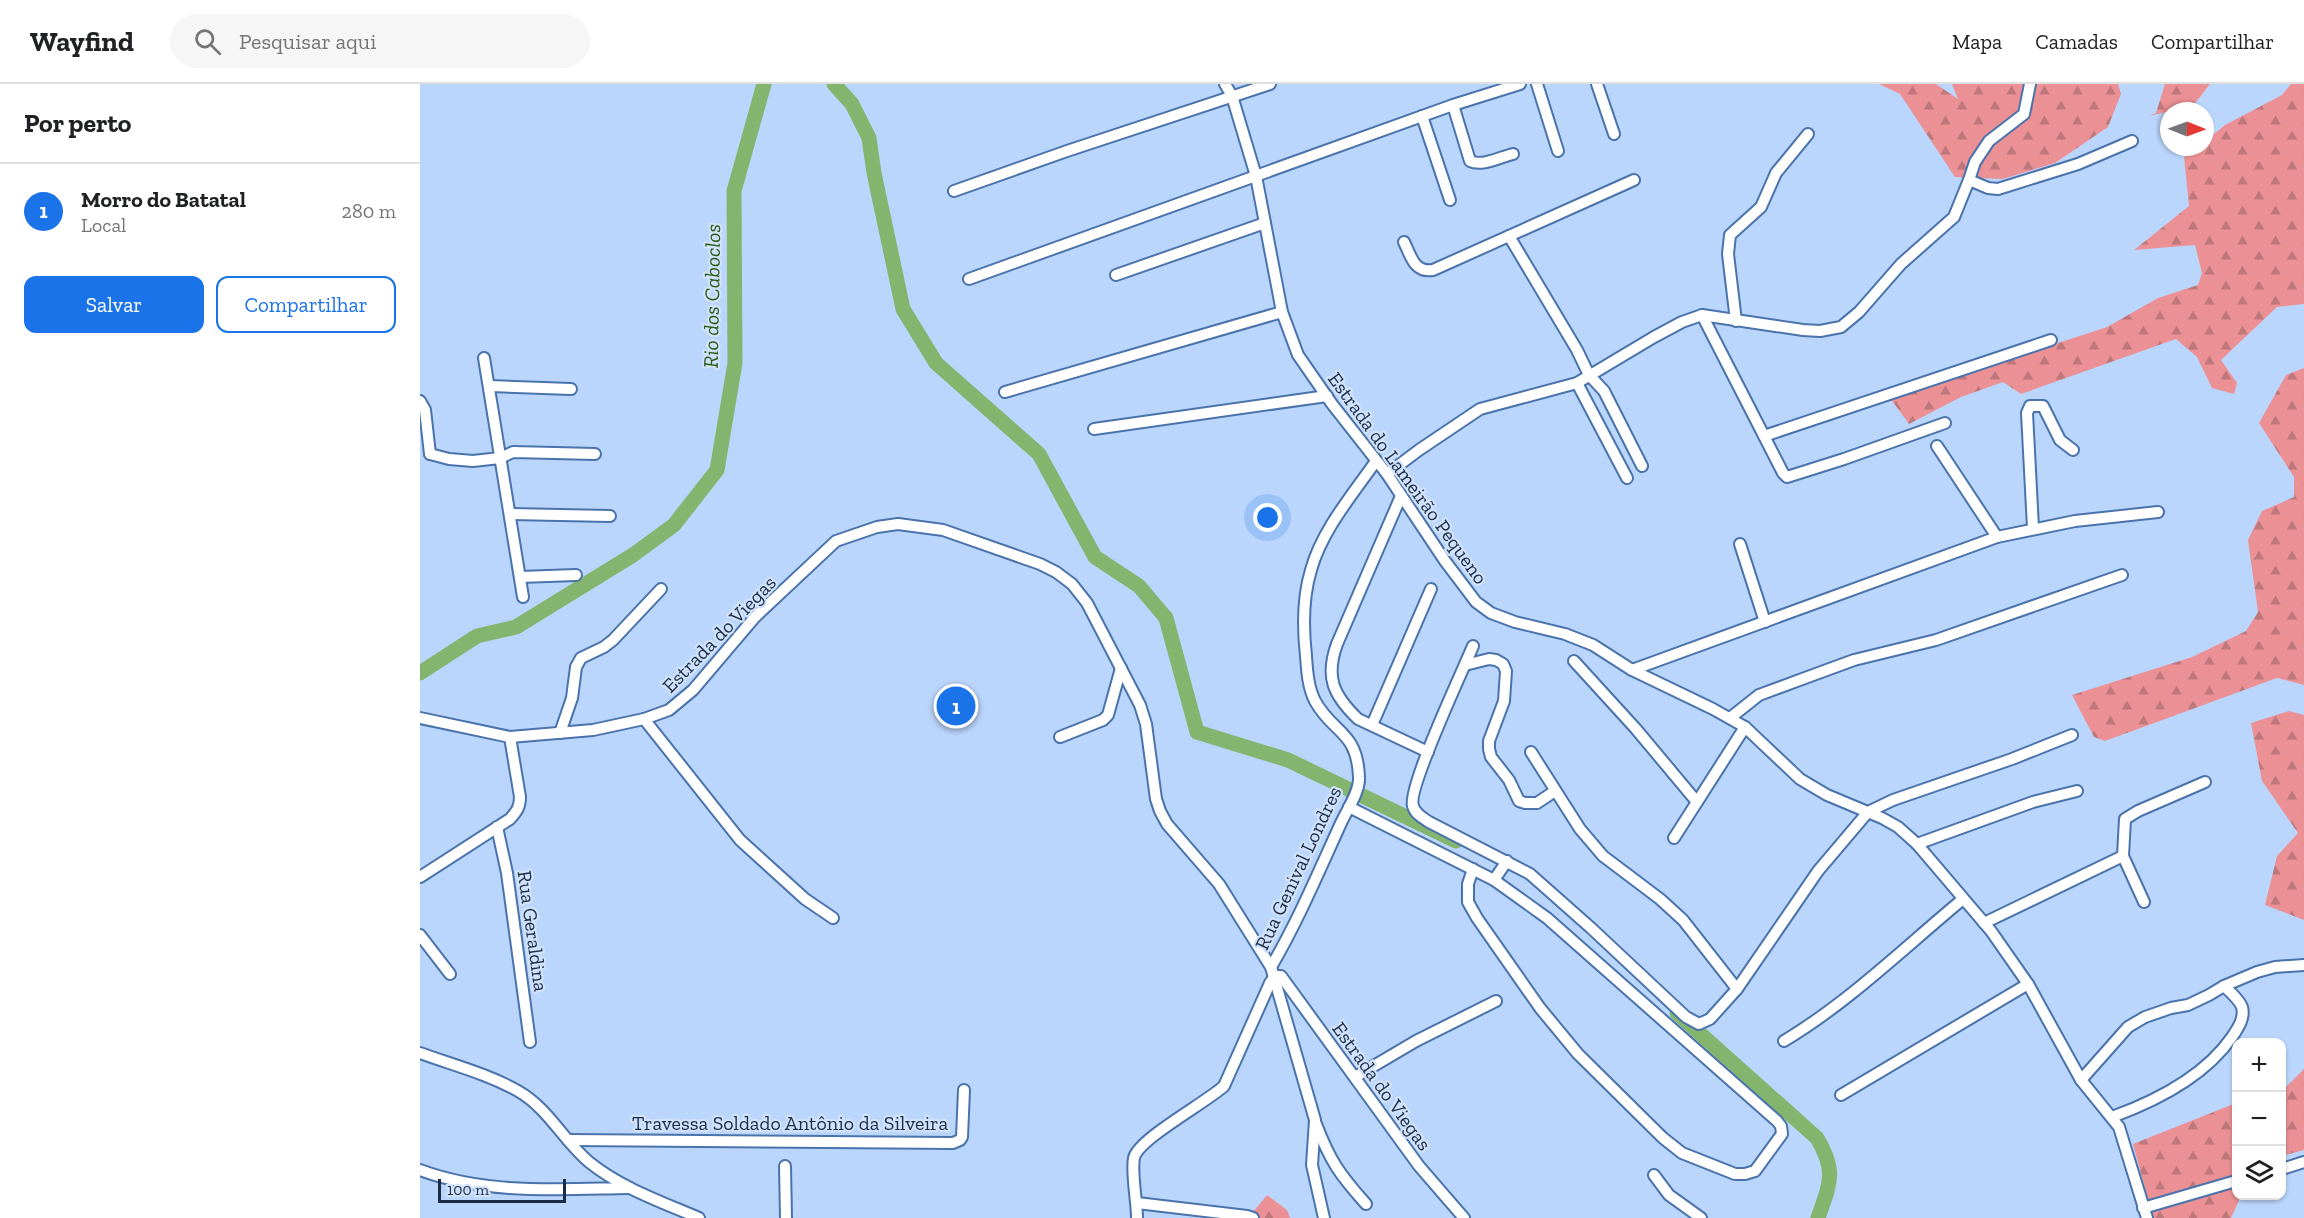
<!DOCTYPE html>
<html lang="pt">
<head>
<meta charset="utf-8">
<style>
  :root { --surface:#fff; --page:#f6f6f6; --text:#202124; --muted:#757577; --line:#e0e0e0; --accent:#1a73e8 }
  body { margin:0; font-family:"Zilla Slab",serif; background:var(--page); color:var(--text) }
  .controls { position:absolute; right:18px; bottom:18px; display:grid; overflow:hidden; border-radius:12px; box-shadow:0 2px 4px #0004 }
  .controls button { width:54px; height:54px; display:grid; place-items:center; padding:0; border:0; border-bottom:2px solid var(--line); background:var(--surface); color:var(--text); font:30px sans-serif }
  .compass { position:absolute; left:1740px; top:18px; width:54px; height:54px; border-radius:50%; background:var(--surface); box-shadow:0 2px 4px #0004; rotate:91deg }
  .scale { position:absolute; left:18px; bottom:15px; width:128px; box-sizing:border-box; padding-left:6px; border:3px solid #1b2c45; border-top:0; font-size:16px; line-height:21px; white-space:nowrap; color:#1b2c45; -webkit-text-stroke:4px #d1e3fc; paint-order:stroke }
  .you { position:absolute; left:848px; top:434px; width:21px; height:21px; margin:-15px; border:4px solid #fff; border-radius:50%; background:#1a73e8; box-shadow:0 0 0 9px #1a73e833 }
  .badge { display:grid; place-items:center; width:39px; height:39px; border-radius:50%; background:var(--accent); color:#fff; font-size:20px; font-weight:700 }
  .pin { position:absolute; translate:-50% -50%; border:3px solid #fff; box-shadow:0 2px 6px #0006 }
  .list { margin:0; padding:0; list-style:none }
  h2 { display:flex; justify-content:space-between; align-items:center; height:78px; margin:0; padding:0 24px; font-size:26px }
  h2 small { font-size:20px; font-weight:400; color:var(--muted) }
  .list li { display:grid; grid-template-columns:39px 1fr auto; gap:18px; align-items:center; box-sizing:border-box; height:96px; padding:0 24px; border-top:2px solid var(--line) }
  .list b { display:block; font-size:22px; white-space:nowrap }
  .list p { margin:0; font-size:20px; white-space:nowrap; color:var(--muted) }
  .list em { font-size:20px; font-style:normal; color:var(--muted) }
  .actions { display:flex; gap:12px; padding:18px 24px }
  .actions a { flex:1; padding:14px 0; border:2px solid var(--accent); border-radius:12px; text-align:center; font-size:21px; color:var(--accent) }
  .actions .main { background:var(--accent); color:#fff }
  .icon { flex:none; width:33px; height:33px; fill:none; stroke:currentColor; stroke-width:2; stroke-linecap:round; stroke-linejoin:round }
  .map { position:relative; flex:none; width:1884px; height:1134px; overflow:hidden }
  header { display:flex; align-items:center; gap:36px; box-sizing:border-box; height:84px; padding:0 30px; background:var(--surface); border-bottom:2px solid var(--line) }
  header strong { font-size:28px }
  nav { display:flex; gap:33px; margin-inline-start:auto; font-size:21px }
  .search { width:420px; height:54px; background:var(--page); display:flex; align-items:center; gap:15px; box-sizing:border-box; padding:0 21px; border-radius:33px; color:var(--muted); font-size:22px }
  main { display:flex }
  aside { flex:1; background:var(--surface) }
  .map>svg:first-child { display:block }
</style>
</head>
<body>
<header>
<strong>Wayfind</strong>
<div class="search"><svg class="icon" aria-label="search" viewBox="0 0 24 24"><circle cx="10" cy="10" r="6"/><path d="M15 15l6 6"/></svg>Pesquisar aqui</div>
<nav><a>Mapa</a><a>Camadas</a><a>Compartilhar</a></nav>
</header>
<main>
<aside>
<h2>Por perto<small></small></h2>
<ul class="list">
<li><span class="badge">1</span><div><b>Morro do Batatal</b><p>Local</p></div><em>280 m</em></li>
</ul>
<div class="actions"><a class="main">Salvar</a><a>Compartilhar</a></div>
</aside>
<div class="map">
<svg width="1884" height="1134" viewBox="0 0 1884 1134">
  <defs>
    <pattern id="forest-firs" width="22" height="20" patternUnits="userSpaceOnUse" patternTransform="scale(1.5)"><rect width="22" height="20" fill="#eb9195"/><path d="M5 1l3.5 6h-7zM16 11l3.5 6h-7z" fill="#be777b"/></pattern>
  </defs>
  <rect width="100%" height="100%" fill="#bbd6fc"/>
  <g fill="url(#forest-firs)">
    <path d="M1459,0H1516L1538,15L1532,0H1698L1701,10L1688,43L1635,79L1583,95L1535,93L1480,10Z"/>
    <path d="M1745,0H1790L1773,22L1729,32L1736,29Z"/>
    <path d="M1871,0H1884V220L1857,223L1801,276L1817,299L1814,310L1792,304L1777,273L1756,255L1601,310L1583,298L1541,313L1489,340L1470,314L1687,243L1738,214L1778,201L1782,189L1775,161L1714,166L1769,122L1764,73L1777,63H1785V57L1805,41L1862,11Z"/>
    <path d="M1884,284V601L1857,594L1685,657L1674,653L1652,611L1772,573L1826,547L1838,528L1828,456L1842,427L1874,413V393L1839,339L1866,291Z"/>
    <path d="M1869,627L1884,631V836L1845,821L1857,772L1878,749L1842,697L1831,639Z"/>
    <path d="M1884,985V1066L1862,1072V1007Z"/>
    <path d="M1816,1019V1112H1821L1811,1134H1733L1713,1060Z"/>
    <path d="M847,1111L867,1126L870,1134H828Z"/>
  </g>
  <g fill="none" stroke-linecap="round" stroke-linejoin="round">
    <g stroke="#83b56f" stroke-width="15">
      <path d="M414,0L432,20L449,54L454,89L483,225L516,279L619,370L675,473L719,502L746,534L777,648L868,676L1036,757"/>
      <path d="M0,589L57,552L96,543L213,471L254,441L297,386L315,279L314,107L344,0"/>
      <path d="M1257,929L1397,1054C1417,1088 1410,1099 1398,1134"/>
    </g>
    <g stroke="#4a73ac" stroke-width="14">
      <g id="minor">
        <path d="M805,0L812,12L836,92L862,228L878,271L912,320L967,390L1025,477L1056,518L1071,529L1095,538L1145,550L1173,561L1212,586L1293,625L1325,643L1380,695L1407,711L1462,734L1478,743L1497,760L1571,847L1608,900L1661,996L1699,1043L1727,1134"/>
        <path d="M1117,0L1138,67"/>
        <path d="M1177,0L1194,50"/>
        <path d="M1033,21L1050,77C1062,83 1080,73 1093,70"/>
        <path d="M1002,32L1030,116"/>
        <path d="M1549,96L1555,78L1569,57L1604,30L1610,0"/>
        <path d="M534,107L647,67L850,0"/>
        <path d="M1089,152L1157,266L1169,291L1184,307L1222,382"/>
        <path d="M984,158C991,172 994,189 1013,186L1214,96"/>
        <path d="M696,191L845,139"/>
        <path d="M549,195L1033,21L1100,0"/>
        <path d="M1282,231L1363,389L1367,393L1424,375L1525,339"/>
        <path d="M1316,237L1308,170L1310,151L1341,123L1356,89L1388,50"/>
        <path d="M64,274L103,513"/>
        <path d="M1157,299L1207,394"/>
        <path d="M70,302L151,305"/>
        <path d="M585,308L862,228"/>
        <path d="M0,317L5,326L10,370"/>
        <path d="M674,345L907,312"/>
        <path d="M1344,352L1631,256"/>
        <path d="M1517,362L1577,453"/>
        <path d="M10,370L29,375L53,377L80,374L93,368L175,370"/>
        <path d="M967,390L999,366L1060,325L1157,299L1234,253L1262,238L1282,231L1383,246L1400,247L1421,243L1439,228L1481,180L1534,133L1549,96L1568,104L1578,105L1658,80L1712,57"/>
        <path d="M981,412L917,560C905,593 913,611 938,635L1008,668"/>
        <path d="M90,430L190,432"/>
        <path d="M1613,444L1607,329L1610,322H1623L1640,356L1653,366"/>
        <path d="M1320,460L1345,538"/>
        <path d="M100,493L156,491"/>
        <path d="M1053,562C1043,586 987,705 993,722C995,730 1003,734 1009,738L1110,790L1171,844L1266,933L1279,940L1290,935L1317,905L1398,787L1448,728L1473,716L1592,675L1652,651"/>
        <path d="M1154,577L1216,645L1277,718"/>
        <path d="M1045,581L1069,575L1076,576L1083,580L1086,587L1084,617L1069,657V665L1071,673L1089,696L1099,717L1105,719H1117L1135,707"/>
        <path d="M1212,586L1577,453L1655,437L1738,428"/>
        <path d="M0,634L90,653L173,646L224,635L249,626L273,606L335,533L416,457L457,443L478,440L523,446L620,480L636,488L652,500L667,519L720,621L726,640L736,715L740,727L747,740L799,800L851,883L895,1036L892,1081L904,1134"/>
        <path d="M1310,634L1339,611L1385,594L1434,576L1516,556L1702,491"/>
        <path d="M224,635L320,756L385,815L413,834"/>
        <path d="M952,641L1011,505"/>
        <path d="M140,649L152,614L156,583L161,574L184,563L193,556L241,505"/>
        <path d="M640,653L683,636L688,631L701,584"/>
        <path d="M1111,668L1160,745L1183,772L1240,815L1263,836L1317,905"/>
        <path d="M929,723L1074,796L1127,834L1357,1037L1361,1042L1362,1050L1335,1087L1325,1090H1315L1262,1069L1243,1054L1158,970L1120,924L1057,834L1048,818V800L1053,785"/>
        <path d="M77,743L87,789L110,958"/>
        <path d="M1254,754L1325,643"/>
        <path d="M1497,760L1613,718L1657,707"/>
        <path d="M0,793L90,735C97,727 100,723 100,713L90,653"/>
        <path d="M1074,796L1087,777"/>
        <path d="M1724,818L1703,772L1705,735L1718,727L1785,698"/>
        <path d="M1564,839L1703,772"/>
        <path d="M0,851L30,890"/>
        <path d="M851,883C878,837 899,787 921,739C927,726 940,707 939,693C937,646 913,650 895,617C888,603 887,587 886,572C883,545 883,512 891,486C902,446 933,410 956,377"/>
        <path d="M1364,957C1429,918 1485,863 1543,815"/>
        <path d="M0,969C33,981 68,990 98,1007C128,1024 143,1056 169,1078C201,1104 242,1118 279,1134"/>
        <path d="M935,993L996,957L1076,917"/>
        <path d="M1661,996L1708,943L1725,933L1751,924L1768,921L1789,911L1804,902L1837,888L1855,883L1884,881"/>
        <path d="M1421,1011L1608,900"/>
        <path d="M1692,1033C1736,1017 1785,992 1812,953C1818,944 1825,934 1822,923C1819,915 1810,908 1804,902"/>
        <path d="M896,1040C910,1077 920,1091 946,1120"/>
        <path d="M148,1056L533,1059L540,1056L542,1053L544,1006"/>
        <path d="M365,1082L366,1134"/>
        <path d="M1862,1085L1884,1078"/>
        <path d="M0,1086C67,1111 139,1105 210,1104"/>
        <path d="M1234,1091L1249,1111L1281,1134"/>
        <path d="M717,1119L827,1132L833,1134"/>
        <path d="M1723,1124L1816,1097"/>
        <path d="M717,1134C717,1117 711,1088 714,1074C718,1055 787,1018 804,1002L850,899L855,892H861L999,1082L1044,1134"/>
      </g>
    </g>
    <use href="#minor" stroke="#fff" stroke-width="10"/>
  </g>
  <g text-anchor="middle" stroke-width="4.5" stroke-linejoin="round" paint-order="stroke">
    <g font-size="20" fill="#1b2c45" stroke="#d1e3fc">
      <text transform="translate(988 394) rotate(54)" y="7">Estrada do Lameirão Pequeno</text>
      <text transform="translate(299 550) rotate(-46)" y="7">Estrada do Viegas</text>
      <text transform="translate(878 784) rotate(-65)" y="7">Rua Genival Londres</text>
      <text transform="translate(113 847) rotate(82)" y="7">Rua Geraldina</text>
      <text transform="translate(962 1002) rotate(54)" y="7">Estrada do Viegas</text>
      <text x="370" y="1046">Travessa Soldado Antônio da Silveira</text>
    </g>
    <g font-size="21" font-style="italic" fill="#2b5a13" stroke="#d1e3fc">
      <text transform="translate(292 212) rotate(-89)" y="7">Rio dos Caboclos</text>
    </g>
  </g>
</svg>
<div class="controls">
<button>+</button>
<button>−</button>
<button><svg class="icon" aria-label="layers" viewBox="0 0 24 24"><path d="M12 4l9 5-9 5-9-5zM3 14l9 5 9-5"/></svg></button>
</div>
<svg class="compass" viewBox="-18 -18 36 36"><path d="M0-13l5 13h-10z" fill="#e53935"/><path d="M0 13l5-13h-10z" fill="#757577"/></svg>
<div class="scale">100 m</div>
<div class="you"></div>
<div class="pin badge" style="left:536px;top:622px">1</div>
</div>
</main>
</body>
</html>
